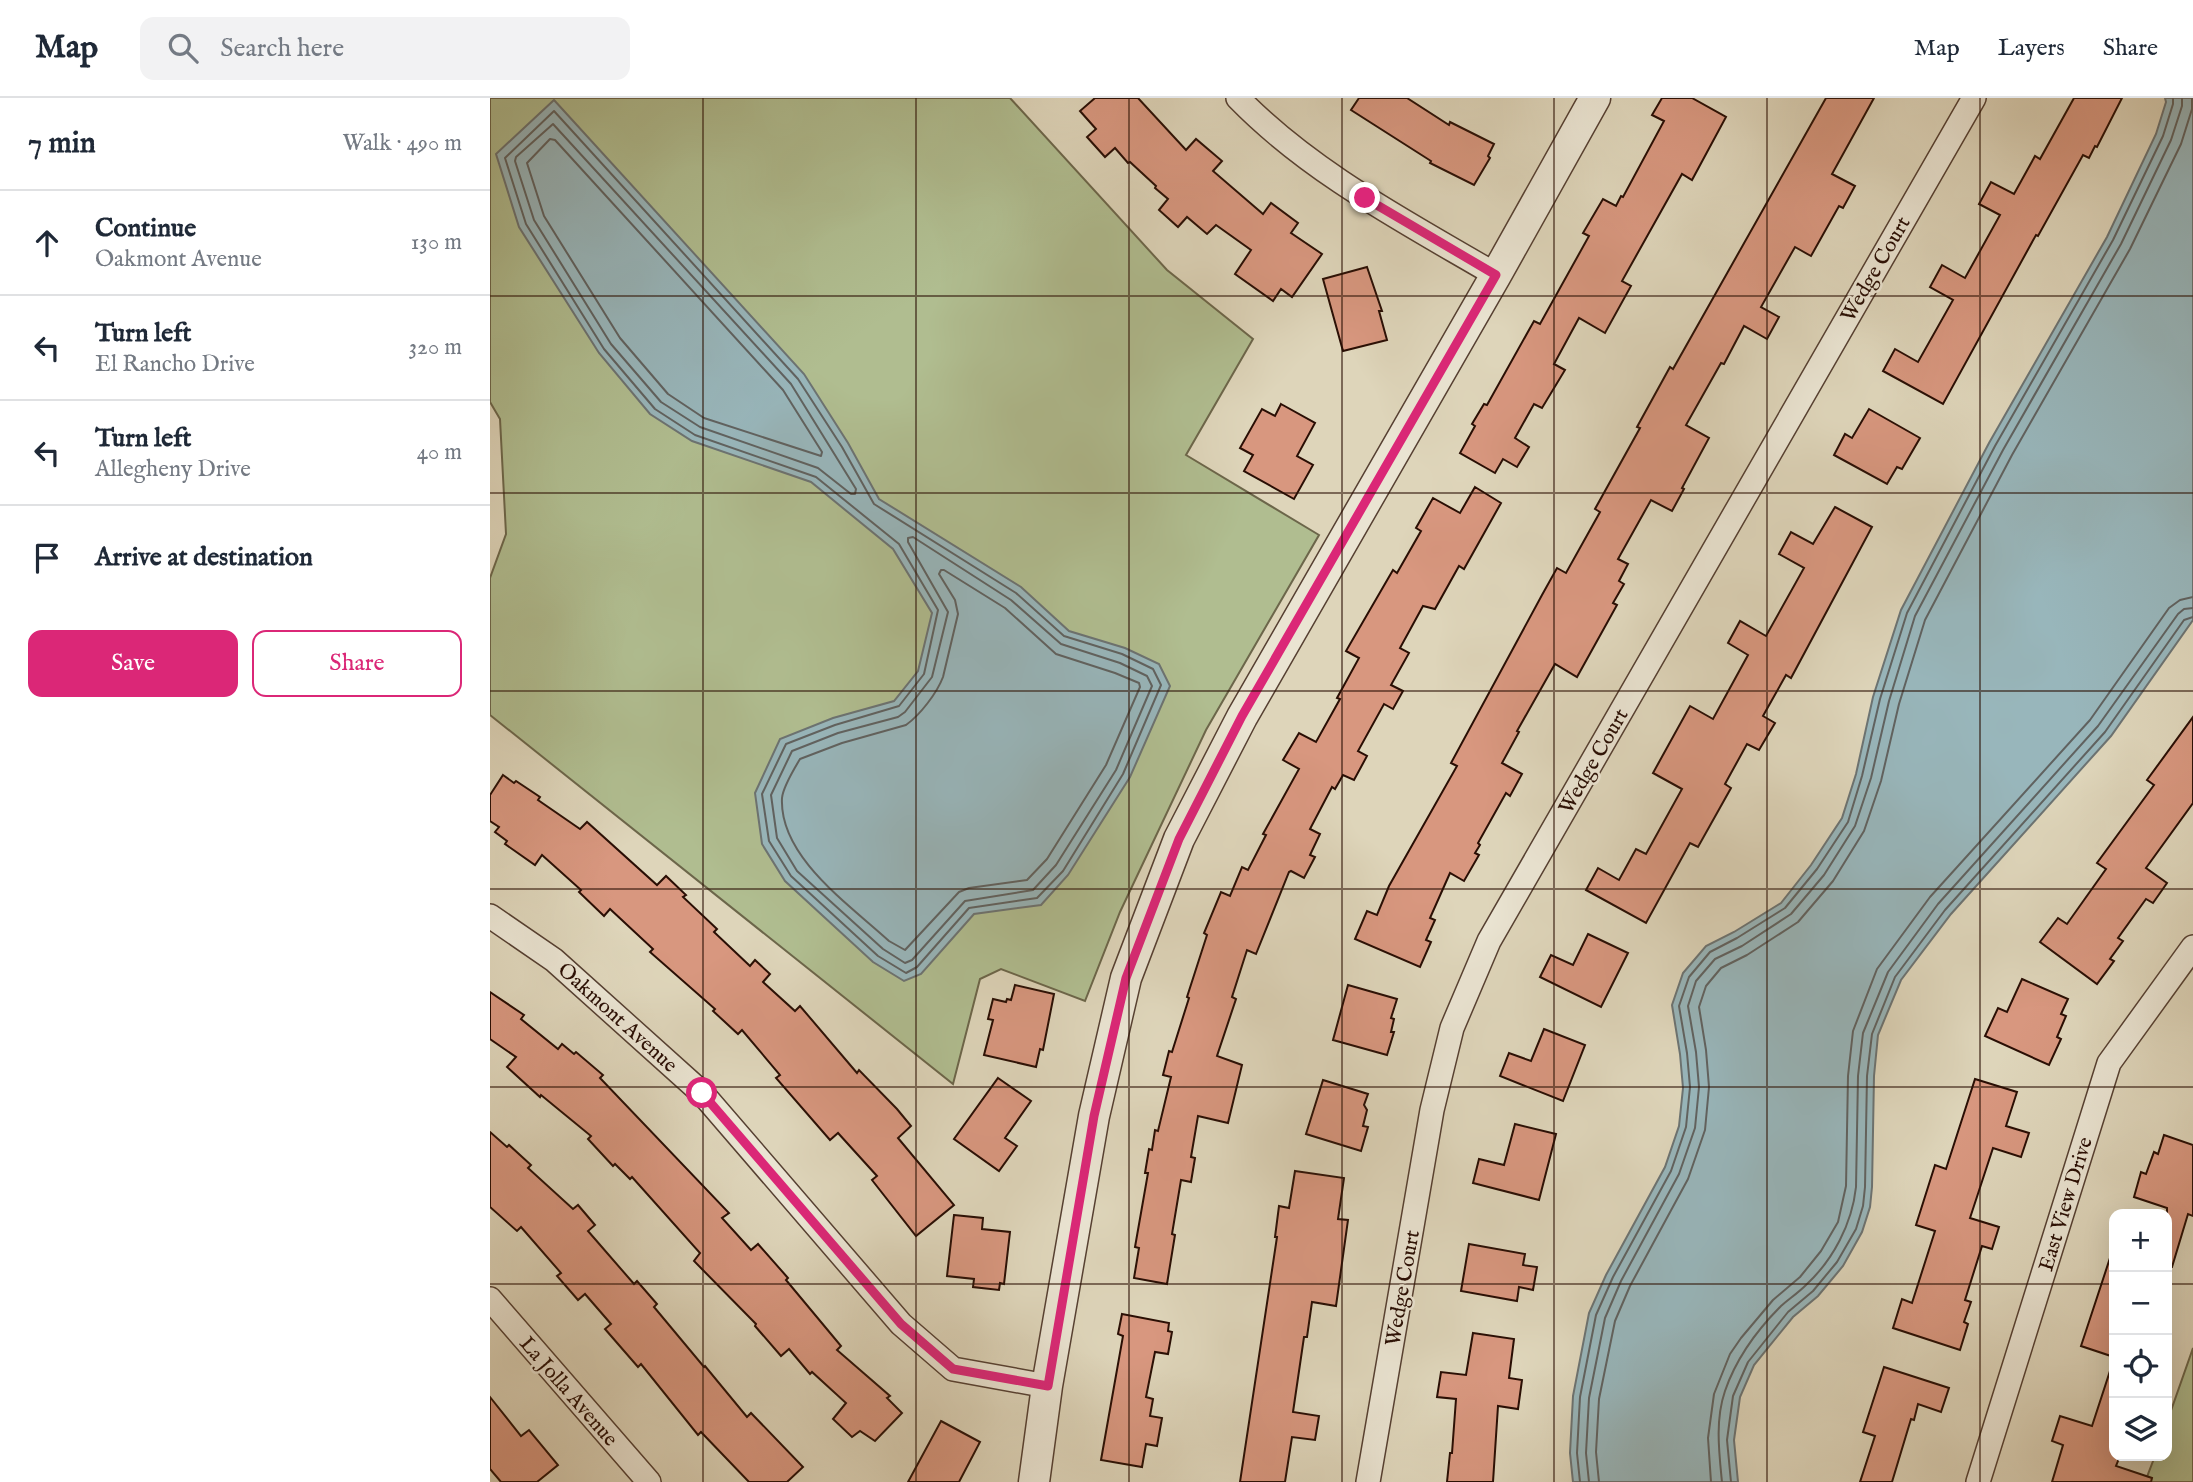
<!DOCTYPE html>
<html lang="en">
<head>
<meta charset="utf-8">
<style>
  :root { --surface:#fff; --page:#f2f2f3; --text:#1f2937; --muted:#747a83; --line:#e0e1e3; --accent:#db2777 }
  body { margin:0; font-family:"IM FELL English",serif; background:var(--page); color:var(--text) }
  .controls { position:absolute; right:21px; bottom:21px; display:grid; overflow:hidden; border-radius:14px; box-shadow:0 7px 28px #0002 }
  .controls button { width:63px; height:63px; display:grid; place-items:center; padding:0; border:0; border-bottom:2px solid var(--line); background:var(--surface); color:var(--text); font:35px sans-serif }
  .stop { position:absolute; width:21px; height:21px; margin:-16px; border:5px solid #db2777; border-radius:50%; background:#fff }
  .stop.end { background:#db2777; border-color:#fff; box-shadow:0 2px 7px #0008 }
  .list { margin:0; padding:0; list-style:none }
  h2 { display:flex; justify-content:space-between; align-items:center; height:91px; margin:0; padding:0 28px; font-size:30px }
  h2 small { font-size:23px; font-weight:400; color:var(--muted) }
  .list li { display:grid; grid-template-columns:46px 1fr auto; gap:21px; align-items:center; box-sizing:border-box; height:105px; padding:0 28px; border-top:2px solid var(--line) }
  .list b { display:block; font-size:26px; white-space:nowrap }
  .list p { margin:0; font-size:23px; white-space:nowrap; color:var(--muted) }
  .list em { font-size:23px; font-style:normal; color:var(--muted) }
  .actions { display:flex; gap:14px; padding:21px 28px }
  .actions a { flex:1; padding:16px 0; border:2px solid var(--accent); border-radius:14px; text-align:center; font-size:24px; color:var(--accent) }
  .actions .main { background:var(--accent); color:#fff }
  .icon { flex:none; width:38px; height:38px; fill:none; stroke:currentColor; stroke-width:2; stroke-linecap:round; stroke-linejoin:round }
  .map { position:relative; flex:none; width:1703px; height:1384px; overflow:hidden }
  header { display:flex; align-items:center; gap:42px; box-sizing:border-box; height:98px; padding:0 35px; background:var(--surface); border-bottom:2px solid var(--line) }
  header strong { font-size:33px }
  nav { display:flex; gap:38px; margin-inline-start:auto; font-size:24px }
  .search { width:490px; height:63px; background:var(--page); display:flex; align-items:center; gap:18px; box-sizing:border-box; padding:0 24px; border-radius:14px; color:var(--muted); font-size:26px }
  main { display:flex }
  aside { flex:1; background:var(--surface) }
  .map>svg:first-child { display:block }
</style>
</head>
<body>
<header>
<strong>Map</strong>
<div class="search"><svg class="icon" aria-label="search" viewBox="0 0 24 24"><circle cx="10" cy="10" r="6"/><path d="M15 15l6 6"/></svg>Search here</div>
<nav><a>Map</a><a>Layers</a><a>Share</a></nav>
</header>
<main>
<aside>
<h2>7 min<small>Walk · 490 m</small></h2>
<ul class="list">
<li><svg class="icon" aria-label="ahead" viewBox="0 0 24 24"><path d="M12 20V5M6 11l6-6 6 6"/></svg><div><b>Continue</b><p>Oakmont Avenue</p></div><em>130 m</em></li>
<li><svg class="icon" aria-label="left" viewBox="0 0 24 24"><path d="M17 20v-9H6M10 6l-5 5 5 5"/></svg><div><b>Turn left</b><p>El Rancho Drive</p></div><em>320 m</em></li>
<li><svg class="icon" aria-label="left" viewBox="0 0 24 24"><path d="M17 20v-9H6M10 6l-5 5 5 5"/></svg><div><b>Turn left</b><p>Allegheny Drive</p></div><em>40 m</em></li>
<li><svg class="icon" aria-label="arrive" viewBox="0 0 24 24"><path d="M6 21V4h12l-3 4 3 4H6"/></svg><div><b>Arrive at destination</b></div></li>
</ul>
<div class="actions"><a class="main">Save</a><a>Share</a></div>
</aside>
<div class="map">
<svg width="1703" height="1384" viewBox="0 0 1703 1384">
  <rect width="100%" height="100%" fill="#ded5ba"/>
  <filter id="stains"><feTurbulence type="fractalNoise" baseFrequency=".00286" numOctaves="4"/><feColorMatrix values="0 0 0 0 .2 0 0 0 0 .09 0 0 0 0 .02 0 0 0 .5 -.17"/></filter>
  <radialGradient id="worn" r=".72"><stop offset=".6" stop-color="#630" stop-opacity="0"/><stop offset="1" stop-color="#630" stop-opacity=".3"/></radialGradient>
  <g fill="#b0bd90" stroke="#6c664a" stroke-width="2">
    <path d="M0,0H520L677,172L763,241L696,357L829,437L716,632L630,814L595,903L511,871L490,881L463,986L0,617V480L16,436L10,321L0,304Z"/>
    <path d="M1703,1250V1384H1655L1665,1358H1677V1324Z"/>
  </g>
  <g fill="#98b6bb" stroke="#6c7372" stroke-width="2">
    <path d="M1675,0H1703V522L1621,638L1461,816L1411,882L1388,937L1384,978L1382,1089L1380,1109L1372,1134L1353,1168L1328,1198L1303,1219L1264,1267L1250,1299L1244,1342L1248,1384H1083L1080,1355L1083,1298L1099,1215L1116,1177L1175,1069L1189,1028L1193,990L1190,956L1182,907L1193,875L1216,848L1244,834L1291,805L1321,767L1352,720L1366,676L1383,599L1411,512L1499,345L1617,139L1666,36L1676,4Z"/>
    <path d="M64,2L314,276L358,345L389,401L531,489L579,533L635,550L669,566L680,588L640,679L578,777L551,807L484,816L431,876L414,883L383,864L295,783L272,746L265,695L290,641L343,620L404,603L428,573L442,515L403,451L321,384L202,343L160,316L109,255L29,129L6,56Z"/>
  </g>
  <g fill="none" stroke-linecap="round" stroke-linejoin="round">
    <g stroke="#606260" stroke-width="2">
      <path d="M64,13L308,281L352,349L384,406L526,495L574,538L632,556L663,571L671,587L633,676L573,773L547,800L479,810L427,869L416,875L388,858L301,778L279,743L272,696L296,646L345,627L409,608L434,576L448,512L409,446L326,379L205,337L165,311L114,251L36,126L15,60Z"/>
      <path d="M63,26L301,286L366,391L365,396H361L328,370L210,329L171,304L121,246L44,122L25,63L26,59Z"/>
      <path d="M60,41L65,42L293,292L332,354L331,358L214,320L178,296L130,240L54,118L37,65Z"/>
      <path d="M423,439L521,502L571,546L630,565L657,578L662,588L626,672L566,767L543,792L475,803L422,862L415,865L393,851L307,773L287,740L281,697L302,653L348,635L408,619L415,614L442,579L458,514L418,444V440Z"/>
      <path d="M451,472H454L515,510L566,556L625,575L649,585L650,589L616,667L557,761L537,782L479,790L469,794L415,852L399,843C360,807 289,759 292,700C293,689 304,671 310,661L352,645L416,627C430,617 447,595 453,579L468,516L465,502L449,476Z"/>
      <path d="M1090,1384L1087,1355L1090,1299L1106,1217L1123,1179L1181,1073L1196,1029L1200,989L1197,955L1189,908L1199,879L1220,854L1247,840L1295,810L1327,771L1358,724L1372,678L1390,601L1417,515L1505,348L1623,142L1673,38L1683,6V0"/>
      <path d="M1099,1384L1096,1355L1099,1300L1115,1220L1131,1183L1189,1076L1205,1030L1209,989L1206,954L1198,908L1206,883L1225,861L1252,848L1301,816L1334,777L1365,728L1381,680L1399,603L1425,518L1513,352L1631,146L1681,42L1692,8V0"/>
      <path d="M1109,1384L1106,1354L1109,1301L1125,1223L1140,1188L1198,1081L1215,1032L1219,989L1216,952L1209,909L1216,888L1231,870L1257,857L1308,824L1343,783L1374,733L1391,683L1409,606L1435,522L1522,357L1640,151L1691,46L1702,11V0"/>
      <path d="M1221,1384L1218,1340L1224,1296L1240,1256L1251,1240L1283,1202L1310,1179L1331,1153L1348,1124L1356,1088L1358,978L1363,933L1387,871L1440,799L1600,622L1679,510L1690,502L1703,499"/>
      <path d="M1232,1384C1229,1354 1225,1322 1235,1293C1246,1261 1267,1232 1291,1208C1299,1201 1308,1195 1316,1187C1343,1162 1362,1126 1366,1089L1368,978L1373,935L1398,874L1448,806L1608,628L1688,516L1694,511L1703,510"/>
      <path d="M1241,1384L1237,1342L1243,1298L1258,1264L1298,1214L1323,1193L1347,1164L1366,1131L1373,1108L1375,1089L1377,978L1382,936L1405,879L1455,812L1615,634L1694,522L1703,519"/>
    </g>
  </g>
  <g fill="#d8977f" stroke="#290e04" stroke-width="2">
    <path d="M605,0H648L696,52L706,41L732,63L723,73L773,116L781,105L808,125L801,135L832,156L802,199L791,191L783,203L745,176L761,152L726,127L717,136L697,119L688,129L669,112L678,101L665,90L666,88L640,64L638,65L625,50L615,59L597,39L606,31L590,13Z"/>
    <path d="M869,0H917L959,27L960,24L1004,46L998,58L1000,60L984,87L940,65L941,63L861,12Z"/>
    <path d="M1172,0H1202L1236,19L1202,82L1192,76L1132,183L1141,188L1115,235L1089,220L1064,266L1075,272L1052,310L1044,306L1025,340L1039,349L1027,369L1013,361L1005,375L970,355L985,328L982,326L994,306L997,307L1044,223L1050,226L1099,138L1093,135L1113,101L1126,108L1131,98L1133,99L1174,23L1162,17Z"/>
    <path d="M1336,0H1384L1342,76L1365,88L1353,110L1349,108L1321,158L1305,149L1271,209L1289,219L1277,241L1254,228L1234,266L1231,265L1196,327L1219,340L1192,390L1194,391L1182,413L1161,402L1128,461L1138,466L1129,483L1134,486L1123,505L1127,507L1087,579L1065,566L1027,633L1029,634L1012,665L1032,676L1020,698L1016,695L988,745L990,747L985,755L989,757L974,783L960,775L940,820L945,822L936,842L941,844L930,869L865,841L877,813L887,817L899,788L967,668L961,665L1052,497L1067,470L1076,475L1110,414L1105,411L1150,330L1147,329L1180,269L1183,271Z"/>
    <path d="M1584,0H1632L1607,49L1605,48L1599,60L1593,57L1548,138L1546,137L1453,306L1393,273L1405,251L1428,264L1463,202L1440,189L1452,167L1475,180L1510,117L1489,106L1501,84L1524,96L1545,58L1550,61Z"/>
    <path d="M877,169L892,213H889L897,242L853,253L833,181Z"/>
    <path d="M791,306L825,325L807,358L823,367L804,401L754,373L763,357L750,350L772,311L785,318Z"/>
    <path d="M1379,311L1430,340L1412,371L1407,369L1397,386L1344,357L1355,336L1362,340Z"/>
    <path d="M985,389L1011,405L974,471L969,468L945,511L933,508L910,550L919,555L901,587L913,593L903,611L894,606L868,653L877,658L864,682L853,677L845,691L842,689L820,731L830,736L820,757L825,759L814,780L801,773L799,774L766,856L757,852L742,899L746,901L727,958L752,967L738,1025L708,1018L701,1059L705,1060L701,1084L691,1082L682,1136L685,1137L677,1186L644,1180L649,1150L645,1149L658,1075H655L659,1051L662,1052L665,1032L668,1033L681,979L673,977L679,953L682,954L699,900L697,899L717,837L714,835L731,794L740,798L752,769L758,772L776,737L773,736L809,671L793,662L809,635L826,644L850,601L847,600L869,560L856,553L903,472L907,475L931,433L926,430L943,400L970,415Z"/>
    <path d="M1345,409L1382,429L1301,580L1296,577L1273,618L1285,625L1269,652L1257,646L1235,686L1241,690L1208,749L1200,745L1156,825L1096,792L1108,770L1129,782L1146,751L1156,756L1192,691L1163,675L1200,608L1223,621L1258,557L1238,545L1250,523L1276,538L1314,470L1289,456L1301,434L1323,446Z"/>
    <path d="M1703,619V705L1656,770L1677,785L1663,805L1656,801L1628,840L1633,843L1620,861L1624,863L1607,886L1550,844L1568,820L1577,826L1616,771L1607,765L1664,687L1657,682Z"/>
    <path d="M13,677L24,685L26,683L50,699L48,702L90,731L97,724L167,787L176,778L196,797L193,799L227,831L224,834L260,868L265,862L280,876L273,884L305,913L310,908L367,975L369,972L407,1011L421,1028L408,1040L464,1107L426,1138L382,1082L387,1078L348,1035L340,1042L286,980L290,977L252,932L248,936L223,913L225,911L160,854L163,851L120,811L114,818L89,794L91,792L52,757L45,767L15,746L17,743L5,734L9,729L0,723V697Z"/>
    <path d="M1098,836L1138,855L1111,909L1050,879L1061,857L1083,867Z"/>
    <path d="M1532,881L1578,901L1571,916L1576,918L1567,939L1571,941L1559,967L1495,938L1508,910L1517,914Z"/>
    <path d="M525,887L564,896L553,952L550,951L546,969L494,957L503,922L498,921L503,901L516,904L517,901L521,902Z"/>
    <path d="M858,887L907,901L901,920L904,921L901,934H904L897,957L843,942Z"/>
    <path d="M0,894L34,917L31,921L68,951L72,946L84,956L86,954L113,977L110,980L239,1115L232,1120L261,1152L268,1146L298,1180L296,1182L351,1248L347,1252L400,1298L397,1300L412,1315L385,1343L370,1333L362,1339L343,1321L356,1305L322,1274L320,1276L299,1251L291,1258L265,1228L266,1226L204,1163L210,1155L142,1079L140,1081L125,1066L123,1068L98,1041L101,1038L51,997L50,999L17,969L26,959L0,941Z"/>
    <path d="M1054,931L1095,947L1073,1003L1010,978L1019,955L1041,963Z"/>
    <path d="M508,980L541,1003L515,1040L527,1048L509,1073L464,1041Z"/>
    <path d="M1485,981L1527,994L1516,1028L1539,1035L1531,1059L1503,1050L1480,1120L1509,1129L1502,1151L1492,1148L1475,1202L1481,1204L1474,1224L1478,1226L1470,1252L1403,1230L1412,1201L1422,1205L1445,1133L1426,1127L1445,1067L1456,1071Z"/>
    <path d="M833,982L878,996L874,1007L877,1012L873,1028L878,1029L871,1053L816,1036Z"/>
    <path d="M1025,1026L1066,1036L1049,1102L983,1085L989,1061L1014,1067Z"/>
    <path d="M0,1034L17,1049L19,1047L41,1067L38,1070L83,1111L88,1107L105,1127L98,1133L144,1186L147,1183L167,1206L164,1209L214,1269L215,1268L257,1319L261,1315L313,1369L297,1384H259L211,1334L208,1337L151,1266L148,1269L115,1231L121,1226L95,1196L88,1202L67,1178L71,1175L31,1129L27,1133L0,1109Z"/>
    <path d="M1674,1037L1703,1047V1118L1698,1116L1682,1169H1677V1110L1644,1099L1651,1074L1656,1076L1664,1054L1668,1056Z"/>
    <path d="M805,1073L854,1080L848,1121L858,1122L846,1208L822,1204L817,1239H814L803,1314L829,1318L825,1342L802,1339L795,1384H750L787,1139H785L789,1108L799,1110Z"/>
    <path d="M464,1117L493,1120L492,1131L520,1134L514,1186L510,1185L509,1192L483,1189L484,1181L457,1178Z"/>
    <path d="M979,1146L1035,1156L1033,1167L1047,1169L1043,1192L1029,1189L1027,1203L971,1193Z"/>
    <path d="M1620,1160L1624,1161V1259L1591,1248Z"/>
    <path d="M632,1216L679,1225L678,1233L682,1234L678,1256L665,1254L656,1299L663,1301L660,1318L672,1320L667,1348L656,1346L652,1369L611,1362L633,1238L628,1236Z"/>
    <path d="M983,1235L1024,1241L1019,1280L1032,1282L1028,1311L1008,1308L1003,1384H957L960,1355H962L966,1301L947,1299L951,1274L976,1277Z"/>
    <path d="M1394,1269L1459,1290L1451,1314L1428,1306L1424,1322L1421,1321L1402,1384H1370L1385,1338L1373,1334Z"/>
    <path d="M1620,1273L1624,1274V1358H1630L1626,1368L1662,1380L1661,1384H1562L1573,1347L1562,1343L1570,1318L1602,1328Z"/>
    <path d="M0,1299L31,1338L39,1332L68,1367L47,1384H11L0,1371Z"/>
    <path d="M451,1323L490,1344L469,1384H418Z"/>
  </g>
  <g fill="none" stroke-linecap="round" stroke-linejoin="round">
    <g stroke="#564032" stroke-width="26">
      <g id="minor">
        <path d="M748,0C821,75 916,124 1006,177"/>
        <path d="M0,818L64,862L212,995L411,1226L463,1271L557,1288"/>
        <path d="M0,1201L159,1384"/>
        <path d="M878,1384L942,1012L962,930L999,843L1484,0"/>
        <path d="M1488,1384L1619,965L1703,849"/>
      </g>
    </g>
    <g stroke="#564032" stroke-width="33">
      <path id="tertiary" d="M544,1384L557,1288L604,1018L636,880L689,741L752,619L1006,177L1105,0"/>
    </g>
    <use href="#minor" stroke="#eae4d2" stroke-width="23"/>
    <use href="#tertiary" stroke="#eae4d2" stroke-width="30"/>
  </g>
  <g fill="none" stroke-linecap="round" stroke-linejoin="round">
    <path stroke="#db2777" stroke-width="9" d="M212,995L411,1226L463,1271L558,1288L604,1018L636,880L689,741L752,618L1006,177L875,100"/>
  </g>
  <path fill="none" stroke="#290e04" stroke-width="2" stroke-opacity="0.55" d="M213,0V1384M426,0V1384M639,0V1384M852,0V1384M1064,0V1384M1277,0V1384M1490,0V1384M0,198H1703M0,395H1703M0,593H1703M0,791H1703M0,989H1703M0,1186H1624M1677,1186H1703"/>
  <g text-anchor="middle" stroke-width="5" stroke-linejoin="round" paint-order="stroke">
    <g font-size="21" fill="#290e04" stroke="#eae4d2">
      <text transform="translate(1385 171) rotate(-60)" y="7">Wedge Court</text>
      <text transform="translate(1103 663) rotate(-60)" y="7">Wedge Court</text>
      <text transform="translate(128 919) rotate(42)" y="7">Oakmont Avenue</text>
      <text transform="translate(1575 1106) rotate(-73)" y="7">East View Drive</text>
      <text transform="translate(912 1190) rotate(-80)" y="7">Wedge Court</text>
      <text transform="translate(79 1293) rotate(49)" y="7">La Jolla Avenue</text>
    </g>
  </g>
  <rect width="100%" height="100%" filter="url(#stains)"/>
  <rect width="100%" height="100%" fill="url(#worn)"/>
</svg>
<div class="controls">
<button>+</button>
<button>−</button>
<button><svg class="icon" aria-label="locate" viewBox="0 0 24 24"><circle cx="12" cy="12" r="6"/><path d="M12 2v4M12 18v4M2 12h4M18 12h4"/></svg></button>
<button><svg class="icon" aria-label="layers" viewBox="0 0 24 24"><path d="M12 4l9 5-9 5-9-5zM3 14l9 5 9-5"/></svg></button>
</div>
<div class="stop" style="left:212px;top:995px"></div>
<div class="stop end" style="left:875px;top:100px"></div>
</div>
</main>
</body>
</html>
